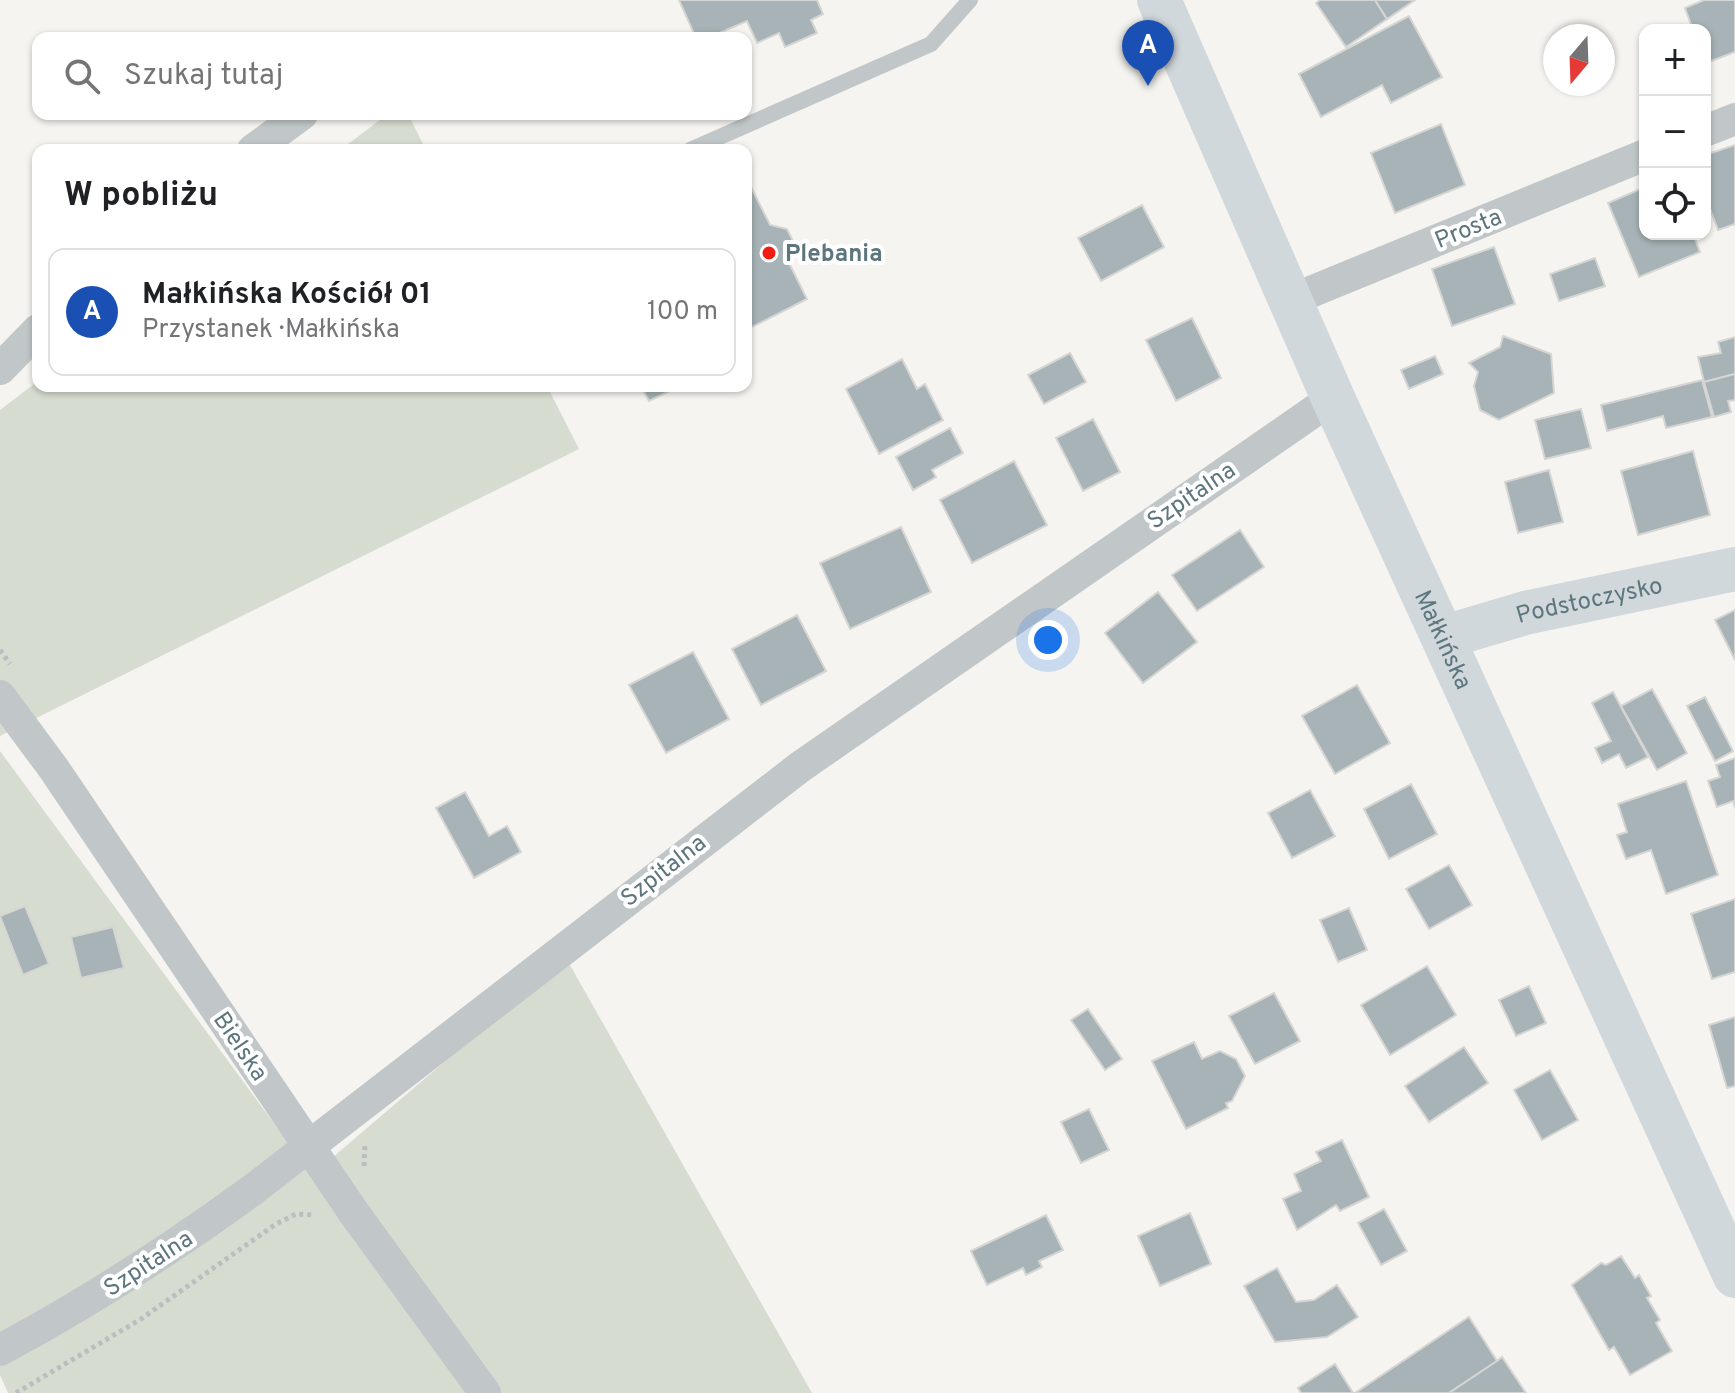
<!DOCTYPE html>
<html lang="pl">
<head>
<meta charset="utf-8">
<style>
  :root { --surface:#fff; --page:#f2f2f2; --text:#202124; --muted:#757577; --line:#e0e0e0; --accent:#2563eb }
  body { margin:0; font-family:Overpass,sans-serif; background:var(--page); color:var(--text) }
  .controls { position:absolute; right:24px; top:24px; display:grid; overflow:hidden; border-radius:16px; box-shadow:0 2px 6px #0004 }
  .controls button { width:72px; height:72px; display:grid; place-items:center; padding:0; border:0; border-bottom:2px solid var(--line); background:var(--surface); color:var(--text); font:40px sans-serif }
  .compass { position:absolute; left:1543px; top:24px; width:72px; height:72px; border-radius:50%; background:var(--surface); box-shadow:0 2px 6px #0004; rotate:199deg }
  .you { position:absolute; left:1048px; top:640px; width:28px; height:28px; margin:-20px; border:6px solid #fff; border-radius:50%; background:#1a73e8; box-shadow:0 0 0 12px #1a73e833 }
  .badge { display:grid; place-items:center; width:52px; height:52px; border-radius:50%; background:var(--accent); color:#fff; font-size:26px; font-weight:700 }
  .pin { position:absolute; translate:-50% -66px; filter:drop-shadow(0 2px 4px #0008) }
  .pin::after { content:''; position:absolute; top:42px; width:28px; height:24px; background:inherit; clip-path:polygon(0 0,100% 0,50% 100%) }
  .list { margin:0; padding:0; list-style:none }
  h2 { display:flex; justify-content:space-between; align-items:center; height:104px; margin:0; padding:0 32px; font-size:34px }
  h2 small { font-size:26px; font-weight:400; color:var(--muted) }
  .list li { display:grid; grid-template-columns:52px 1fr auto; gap:24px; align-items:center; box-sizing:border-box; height:128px; margin:0 16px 16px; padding:0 16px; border:2px solid var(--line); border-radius:16px }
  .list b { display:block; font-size:30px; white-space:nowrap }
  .list p { margin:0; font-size:26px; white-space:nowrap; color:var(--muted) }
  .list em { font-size:26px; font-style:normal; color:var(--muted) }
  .icon { flex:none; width:44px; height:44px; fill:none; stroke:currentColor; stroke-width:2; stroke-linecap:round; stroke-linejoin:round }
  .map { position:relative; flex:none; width:1735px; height:1393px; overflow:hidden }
  .search { position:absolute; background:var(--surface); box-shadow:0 2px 6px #0004; left:32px; top:32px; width:720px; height:88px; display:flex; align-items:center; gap:20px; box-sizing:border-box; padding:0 28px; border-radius:16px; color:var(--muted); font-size:30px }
  .panel { position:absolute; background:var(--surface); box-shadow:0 2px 6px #0004; left:32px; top:144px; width:720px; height:248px; border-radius:16px }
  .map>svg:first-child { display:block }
</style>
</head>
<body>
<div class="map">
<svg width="1735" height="1393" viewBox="0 0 1735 1393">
  <rect width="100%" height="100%" fill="#f5f4f0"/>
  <g fill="#d7dcd0">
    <path d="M388,114H408L426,150H340Z"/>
    <path d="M38,381V386H547L579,449L0,736V410Z"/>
    <path d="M0,751L312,1175L566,958L812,1393H8L0,1375Z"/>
  </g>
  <g fill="#a7b3b6" stroke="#d5d5d3" stroke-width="2">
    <path d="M679,0H817L823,14L811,20L817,33L785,47L779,33L757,43L747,21L708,38H696Z"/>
    <path d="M1320,0H1375L1387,19L1346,47L1316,3Z"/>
    <path d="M1375,0H1415L1387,19Z"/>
    <path d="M1704,0H1735V52L1706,63L1705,30H1693L1685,8Z"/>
    <path d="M1409,16L1442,77L1391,103L1382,85L1321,117L1299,74Z"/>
    <path d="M1441,124L1465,185L1395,213L1371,153Z"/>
    <path d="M1735,145V224L1718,230L1705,195V155Z"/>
    <path d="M750,185L770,225L787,229L795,245L788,261L807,299L748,329L746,187Z"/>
    <path d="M1645,187V234H1693L1700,252L1639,277L1608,203Z"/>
    <path d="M1142,205L1164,247L1101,281L1078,238Z"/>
    <path d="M1494,247L1515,304L1452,326L1432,269Z"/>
    <path d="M1595,258L1605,286L1559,301L1550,274Z"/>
    <path d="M1192,318L1221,378L1176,401L1146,340Z"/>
    <path d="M1503,336L1551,354L1554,393L1499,420L1480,410L1474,386L1478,372L1469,363L1500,347Z"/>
    <path d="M1735,337V374L1704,382L1698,357L1721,353L1718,342Z"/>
    <path d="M1070,353L1086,382L1044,404L1028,375Z"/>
    <path d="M1435,356L1443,374L1409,389L1401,370Z"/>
    <path d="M902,359L917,389L925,384L943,420L879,454L846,389Z"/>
    <path d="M1735,374V400L1728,401L1731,412L1714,417L1704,382Z"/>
    <path d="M1702,380L1712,417L1666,428L1663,416L1607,431L1601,405Z"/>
    <path d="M641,386H680L649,401Z"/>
    <path d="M1581,409L1591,448L1545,459L1535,420Z"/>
    <path d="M1093,419L1120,472L1083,491L1056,438Z"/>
    <path d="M950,428L963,453L932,470L936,477L913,490L896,457Z"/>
    <path d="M1693,451L1710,515L1638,535L1621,471Z"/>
    <path d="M1014,461L1047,525L972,563L940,500Z"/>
    <path d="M1549,470L1563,522L1518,533L1505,482Z"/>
    <path d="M901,527L931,592L850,629L820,563Z"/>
    <path d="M1240,530L1264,567L1197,611L1172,575Z"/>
    <path d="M1158,592L1197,642L1143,683L1105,633Z"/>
    <path d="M1735,610V660L1715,620Z"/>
    <path d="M797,615L826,671L761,705L732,649Z"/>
    <path d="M693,652L729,719L666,753L629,685Z"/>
    <path d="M1357,685L1390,743L1335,774L1302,716Z"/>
    <path d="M1652,689L1687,753L1657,770L1621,706Z"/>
    <path d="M1613,692L1648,757L1626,768L1619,754L1602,763L1595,748L1611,741L1592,703Z"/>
    <path d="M1705,697L1733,751L1715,761L1687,706Z"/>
    <path d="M1735,758V808L1733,801L1717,807L1708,781L1720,777L1716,765Z"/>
    <path d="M1686,781L1718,875L1666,894L1651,850L1626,859L1617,835L1627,832L1618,804Z"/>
    <path d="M1411,784L1437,834L1389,859L1364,809Z"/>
    <path d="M1310,790L1335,836L1292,858L1268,813Z"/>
    <path d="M465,792L489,836L507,826L521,852L474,878L436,808Z"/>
    <path d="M1449,865L1472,905L1429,929L1406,889Z"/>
    <path d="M1735,899V972L1712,979L1691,914Z"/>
    <path d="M25,906L49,964L23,975L0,916Z"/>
    <path d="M1349,908L1367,950L1338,962L1320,920Z"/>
    <path d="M113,927L124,968L81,978L71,937Z"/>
    <path d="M1427,966L1456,1015L1390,1055L1361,1005Z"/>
    <path d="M1529,986L1546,1023L1516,1036L1499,1000Z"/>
    <path d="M1274,993L1300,1041L1255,1064L1229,1016Z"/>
    <path d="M1088,1009L1122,1059L1105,1070L1071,1020Z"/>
    <path d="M1735,1017V1086L1727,1088L1709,1025Z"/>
    <path d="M1194,1042L1202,1059L1220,1051L1236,1059L1245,1076L1232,1101L1226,1103L1228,1108L1186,1129L1152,1061Z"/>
    <path d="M1464,1047L1488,1083L1429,1122L1405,1086Z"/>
    <path d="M1550,1070L1578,1120L1542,1140L1514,1090Z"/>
    <path d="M1089,1109L1109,1150L1081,1163L1061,1122Z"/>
    <path d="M1342,1140L1369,1197L1340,1211L1336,1205L1297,1230L1283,1199L1301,1191L1294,1174L1321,1161L1316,1152Z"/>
    <path d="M1384,1209L1407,1251L1381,1265L1358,1223Z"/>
    <path d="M1190,1213L1211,1264L1160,1286L1138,1236Z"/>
    <path d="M1046,1215L1063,1250L1039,1261L1042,1267L1026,1275L1023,1268L987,1285L971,1251Z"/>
    <path d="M1621,1256L1635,1278L1639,1275L1651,1296L1647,1298L1660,1320L1656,1323L1672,1351L1630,1375L1614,1347L1609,1350L1572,1285L1601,1263L1606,1265Z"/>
    <path d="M1277,1268L1296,1302L1314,1300L1337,1285L1358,1317L1327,1337L1275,1342L1244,1286Z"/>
    <path d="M1469,1317L1497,1361L1449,1393H1355Z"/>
    <path d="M1502,1357L1526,1393H1449L1497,1361Z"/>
    <path d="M1335,1364L1353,1393H1301L1298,1388Z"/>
  </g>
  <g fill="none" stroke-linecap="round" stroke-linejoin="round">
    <g stroke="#babebf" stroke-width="5" stroke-dasharray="4 4" stroke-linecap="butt">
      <path d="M0,650L10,664"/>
      <path d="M364,1166L365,1144"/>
      <path d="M16,1393L141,1319L276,1224L296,1214L314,1215"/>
    </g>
    <path stroke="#c1c7c9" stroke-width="16" d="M690,150L931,44L970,0"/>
    <g stroke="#c1c7c9" stroke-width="32">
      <path d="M1705,131L1735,119"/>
      <path d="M253,150L302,114"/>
      <path d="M1291,300L1645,155"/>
      <path d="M0,369L38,330"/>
      <path d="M0,696L54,769L354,1213L485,1393"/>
      <path d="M0,1350C88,1303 170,1250 251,1191L800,767L1333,398"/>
    </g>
    <g stroke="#d1d8db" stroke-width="44">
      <path id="s1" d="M1159,0L1333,398L1735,1276"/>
      <path id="s2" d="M1444,637L1525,613L1735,569"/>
    </g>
  </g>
  <circle fill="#f21c12" stroke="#fff" stroke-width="3" cx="769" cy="253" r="8"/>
  <g text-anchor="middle" stroke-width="8" stroke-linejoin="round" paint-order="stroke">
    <g font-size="24" fill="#5d767e" stroke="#fff">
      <text transform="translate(1468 228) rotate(-22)" y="8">Prosta</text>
      <text transform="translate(1191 495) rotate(-34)" y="8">Szpitalna</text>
      <text dy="8" stroke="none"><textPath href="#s2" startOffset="150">Podstoczysko</textPath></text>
      <text dy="8" stroke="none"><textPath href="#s1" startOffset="700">Małkińska</textPath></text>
      <text transform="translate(663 870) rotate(-38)" y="8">Szpitalna</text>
      <text transform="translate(241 1046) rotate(56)" y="8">Bielska</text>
      <text transform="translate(148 1263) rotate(-33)" y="8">Szpitalna</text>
    </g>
    <g font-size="24" font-weight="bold" fill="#5d767e" stroke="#fff" text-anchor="start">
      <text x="785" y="261">Plebania</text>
    </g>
  </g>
</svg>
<div class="controls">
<button>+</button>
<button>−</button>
<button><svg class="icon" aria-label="locate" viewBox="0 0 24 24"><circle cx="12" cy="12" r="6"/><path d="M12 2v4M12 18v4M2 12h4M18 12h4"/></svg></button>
</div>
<svg class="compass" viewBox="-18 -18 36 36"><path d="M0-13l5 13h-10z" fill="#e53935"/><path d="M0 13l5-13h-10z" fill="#757577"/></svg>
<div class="you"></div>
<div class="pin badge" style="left:1148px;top:86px;background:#1a4fb4">A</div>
<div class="search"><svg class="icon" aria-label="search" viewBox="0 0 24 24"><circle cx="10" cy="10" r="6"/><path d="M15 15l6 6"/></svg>Szukaj tutaj</div>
<section class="panel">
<h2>W pobliżu<small></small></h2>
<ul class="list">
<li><span class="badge" style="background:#1a4fb4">A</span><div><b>Małkińska Kościół 01</b><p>Przystanek · Małkińska</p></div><em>100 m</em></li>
</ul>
</section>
</div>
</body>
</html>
